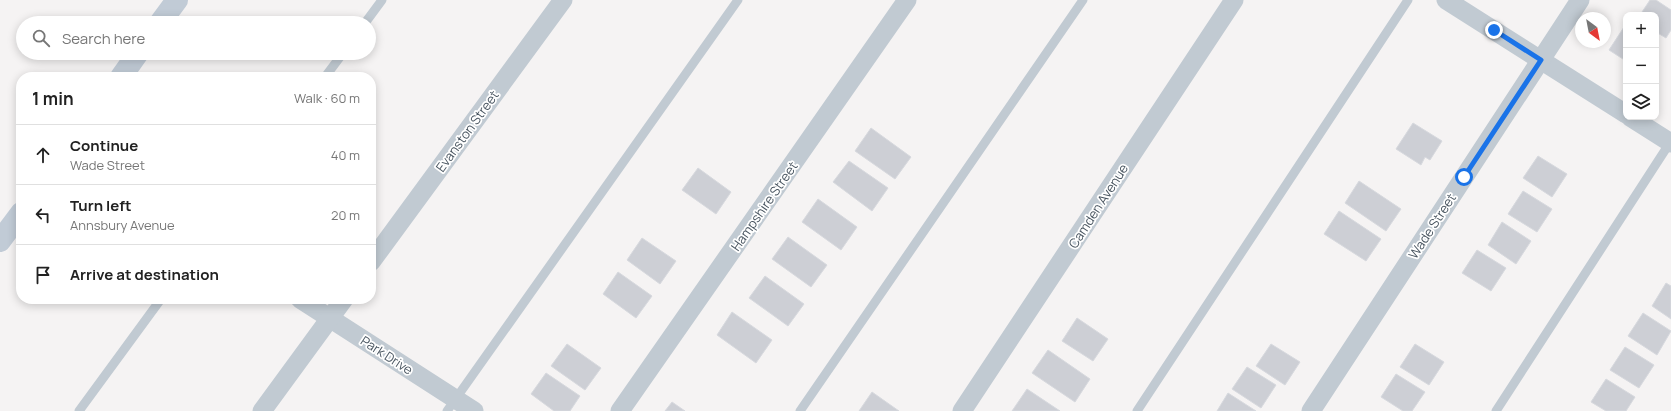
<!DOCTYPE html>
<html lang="en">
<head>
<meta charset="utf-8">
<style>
  :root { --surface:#fff; --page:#f2f2f2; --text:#222; --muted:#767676; --line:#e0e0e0 }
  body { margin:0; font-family:Manrope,sans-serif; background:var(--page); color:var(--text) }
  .controls { position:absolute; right:12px; top:12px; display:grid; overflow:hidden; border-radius:8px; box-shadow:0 2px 10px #0003 }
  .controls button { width:36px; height:36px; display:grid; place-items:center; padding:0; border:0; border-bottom:1px solid var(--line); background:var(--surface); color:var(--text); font:20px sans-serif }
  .compass { position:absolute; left:1575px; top:12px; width:36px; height:36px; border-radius:50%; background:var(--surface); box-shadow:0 2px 10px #0003; rotate:148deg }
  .stop { position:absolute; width:12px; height:12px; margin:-9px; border:3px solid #1a73e8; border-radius:50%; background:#fff }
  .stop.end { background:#1a73e8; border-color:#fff; box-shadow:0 1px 4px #0008 }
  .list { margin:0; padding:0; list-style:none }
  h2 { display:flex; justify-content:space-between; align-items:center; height:52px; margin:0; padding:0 16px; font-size:17px }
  h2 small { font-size:13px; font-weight:400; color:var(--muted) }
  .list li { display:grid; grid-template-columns:26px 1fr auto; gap:12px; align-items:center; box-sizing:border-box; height:60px; padding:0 16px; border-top:1px solid var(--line) }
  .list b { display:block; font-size:15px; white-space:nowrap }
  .list p { margin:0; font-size:13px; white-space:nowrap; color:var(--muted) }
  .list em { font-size:13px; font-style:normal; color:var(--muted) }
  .icon { flex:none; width:22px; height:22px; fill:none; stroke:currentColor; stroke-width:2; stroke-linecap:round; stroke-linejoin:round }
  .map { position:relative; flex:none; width:1671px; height:411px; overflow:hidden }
  .search { position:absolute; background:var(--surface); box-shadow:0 2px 10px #0003; left:16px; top:16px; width:360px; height:44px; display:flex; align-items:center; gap:10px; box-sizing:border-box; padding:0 14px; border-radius:22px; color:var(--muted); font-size:15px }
  .panel { position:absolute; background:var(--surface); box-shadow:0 2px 10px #0003; left:16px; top:72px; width:360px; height:232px; border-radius:16px }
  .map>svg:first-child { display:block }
</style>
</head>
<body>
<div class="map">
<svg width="1671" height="411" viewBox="0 0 1671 411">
  <rect width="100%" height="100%" fill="#f5f3f3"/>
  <g fill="#cdcfd5" stroke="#d7d9de">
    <path d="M1650,0H1656L1671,10V30L1666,38L1656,32V15H1640Z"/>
    <path d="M1624,27L1626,29V61L1609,50Z"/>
    <path d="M1413,123L1442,141L1430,160L1425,157L1421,165L1396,149Z"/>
    <path d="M871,128L911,157L895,179L855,151Z"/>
    <path d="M1538,156L1567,174L1552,197L1523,178Z"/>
    <path d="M849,161L888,188L872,211L833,182Z"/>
    <path d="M698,168L731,192L716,214L682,190Z"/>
    <path d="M1359,181L1401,209L1386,231L1345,203Z"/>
    <path d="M1523,191L1552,209L1537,232L1508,214Z"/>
    <path d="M818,199L857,227L841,250L802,222Z"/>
    <path d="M1339,211L1381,239L1366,261L1324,234Z"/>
    <path d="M1502,222L1531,241L1516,264L1488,245Z"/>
    <path d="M788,237L827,265L811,287L772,259Z"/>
    <path d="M642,238L676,261L660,284L627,260Z"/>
    <path d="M1477,250L1506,268L1491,291L1462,273Z"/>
    <path d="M618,272L652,296L636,318L603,294Z"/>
    <path d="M765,276L804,304L788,326L749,298Z"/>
    <path d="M1666,283L1671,286V319L1652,306Z"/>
    <path d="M732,312L772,340L756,363L717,335Z"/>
    <path d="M1643,313L1671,331L1657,355L1628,336Z"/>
    <path d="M1077,318L1108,339L1093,361L1062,341Z"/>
    <path d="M567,344L601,368L585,390L551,366Z"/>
    <path d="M1271,344L1300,362L1285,385L1256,366Z"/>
    <path d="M1415,344L1444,362L1429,385L1400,367Z"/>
    <path d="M1625,347L1654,365L1639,388L1610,370Z"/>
    <path d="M1048,350L1090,379L1075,402L1032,373Z"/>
    <path d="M1247,367L1276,385L1261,408L1232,389Z"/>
    <path d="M546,373L580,396L570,411H554L531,394Z"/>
    <path d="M1396,374L1425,392L1412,411H1403L1381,397Z"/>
    <path d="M1606,379L1635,397L1626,411H1606L1591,402Z"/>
    <path d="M1027,389L1060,411H1012Z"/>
    <path d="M872,392L899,411H859Z"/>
    <path d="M1228,393L1256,411H1217Z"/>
    <path d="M672,402L685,411H665Z"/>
  </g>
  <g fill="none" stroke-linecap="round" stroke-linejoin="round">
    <g stroke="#c1cad2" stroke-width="9">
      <path d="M365,23L382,0"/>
      <path d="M325,77L343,53"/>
      <path d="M79,411L161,299"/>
      <path d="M447,411L738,0"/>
      <path d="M800,411L1083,0"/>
      <path d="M1137,411L1408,0"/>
      <path d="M1496,411L1671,141"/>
    </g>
    <g stroke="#c1cad2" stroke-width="19">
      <path d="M1446,0L1626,114"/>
      <path d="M1630,117L1671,143"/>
      <path d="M371,262L563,0"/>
      <path d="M300,299L474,411"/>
      <path d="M262,411L344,299"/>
      <path d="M620,411L907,0"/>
      <path d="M962,411L1234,0"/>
      <path d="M1311,411L1580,0"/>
    </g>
    <g stroke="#c1cbd6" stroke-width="22">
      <path d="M160,23L177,0"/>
      <path d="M121,77L138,53"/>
      <path d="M0,241L21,213"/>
    </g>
  </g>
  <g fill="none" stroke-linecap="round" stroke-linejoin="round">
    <path stroke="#1a73e8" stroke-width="5" d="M1464,177L1541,60L1494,30"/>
  </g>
  <g text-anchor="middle" stroke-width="3.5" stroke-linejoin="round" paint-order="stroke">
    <g font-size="13" fill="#4a5661" stroke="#fff">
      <text transform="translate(467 131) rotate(-54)" y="5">Evanston Street</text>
      <text transform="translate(764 206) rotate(-55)" y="5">Hampshire Street</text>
      <text transform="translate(1098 206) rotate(-57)" y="5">Camden Avenue</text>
      <text transform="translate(1432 226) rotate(-57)" y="5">Wade Street</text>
      <text transform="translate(387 355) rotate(33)" y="5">Park Drive</text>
    </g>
  </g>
</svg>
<div class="controls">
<button>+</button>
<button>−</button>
<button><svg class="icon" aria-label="layers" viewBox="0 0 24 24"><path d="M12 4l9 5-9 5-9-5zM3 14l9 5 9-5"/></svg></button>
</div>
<svg class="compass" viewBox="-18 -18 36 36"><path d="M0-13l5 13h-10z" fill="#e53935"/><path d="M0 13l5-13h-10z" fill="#767676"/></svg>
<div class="stop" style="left:1464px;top:177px"></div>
<div class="stop end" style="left:1494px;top:30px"></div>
<div class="search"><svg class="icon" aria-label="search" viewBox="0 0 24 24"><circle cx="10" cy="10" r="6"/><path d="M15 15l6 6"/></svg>Search here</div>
<section class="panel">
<h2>1 min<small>Walk · 60 m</small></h2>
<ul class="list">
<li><svg class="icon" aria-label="ahead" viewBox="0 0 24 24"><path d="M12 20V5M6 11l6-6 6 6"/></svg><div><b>Continue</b><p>Wade Street</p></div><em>40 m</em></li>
<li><svg class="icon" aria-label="left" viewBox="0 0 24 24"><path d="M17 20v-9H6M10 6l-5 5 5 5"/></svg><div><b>Turn left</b><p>Annsbury Avenue</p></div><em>20 m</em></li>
<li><svg class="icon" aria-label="arrive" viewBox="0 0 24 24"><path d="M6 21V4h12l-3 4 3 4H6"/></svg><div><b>Arrive at destination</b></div></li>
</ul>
</section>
</div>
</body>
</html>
